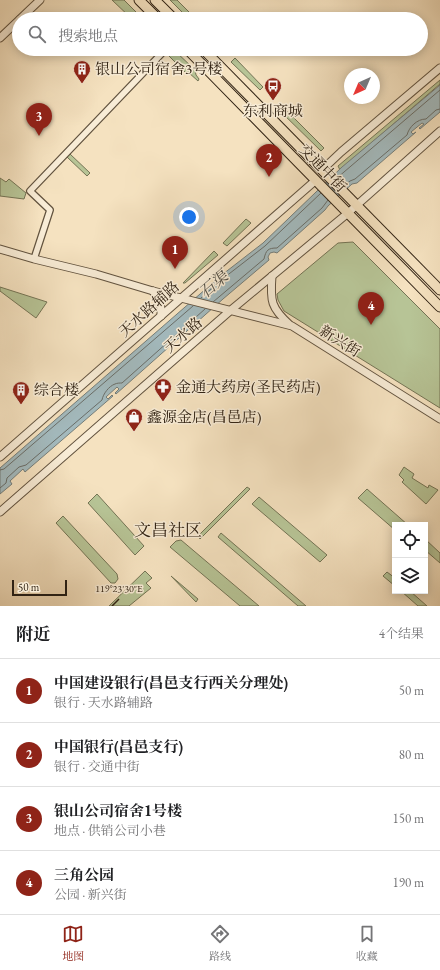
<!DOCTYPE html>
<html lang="zh">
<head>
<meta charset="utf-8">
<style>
  :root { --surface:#fff; --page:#f6f6f6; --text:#202124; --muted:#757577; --line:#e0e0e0; --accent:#8f2418 }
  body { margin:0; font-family:"EB Garamond","Noto Serif SC",serif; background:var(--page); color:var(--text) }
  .controls { position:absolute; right:12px; bottom:12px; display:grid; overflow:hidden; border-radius:0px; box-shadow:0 2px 10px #0003 }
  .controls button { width:36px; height:36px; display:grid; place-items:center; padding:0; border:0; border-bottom:1px solid var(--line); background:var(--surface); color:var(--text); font:20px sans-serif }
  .compass { position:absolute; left:344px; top:68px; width:36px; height:36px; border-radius:50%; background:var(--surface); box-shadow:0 2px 10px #0003; rotate:224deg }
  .scale { position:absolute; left:12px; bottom:10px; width:55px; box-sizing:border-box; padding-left:4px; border:2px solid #312314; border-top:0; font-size:11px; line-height:14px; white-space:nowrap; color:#312314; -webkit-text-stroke:3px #f8ecd6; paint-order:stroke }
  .you { position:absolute; left:189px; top:217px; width:14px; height:14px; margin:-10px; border:3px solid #fff; border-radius:50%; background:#1a73e8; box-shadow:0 0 0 6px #1a73e833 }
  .badge { display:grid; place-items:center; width:26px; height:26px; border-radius:50%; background:var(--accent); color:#fff; font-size:13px; font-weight:700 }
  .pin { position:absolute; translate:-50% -33px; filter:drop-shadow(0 1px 2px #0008) }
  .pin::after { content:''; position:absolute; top:21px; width:14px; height:12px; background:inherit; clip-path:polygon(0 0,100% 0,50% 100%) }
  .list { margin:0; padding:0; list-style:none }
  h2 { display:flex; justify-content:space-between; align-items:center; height:52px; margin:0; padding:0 16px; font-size:17px }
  h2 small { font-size:13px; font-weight:400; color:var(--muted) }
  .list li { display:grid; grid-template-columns:26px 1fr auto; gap:12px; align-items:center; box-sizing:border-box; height:64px; padding:0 16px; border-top:1px solid var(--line) }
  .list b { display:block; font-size:15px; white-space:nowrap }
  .list p { margin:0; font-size:13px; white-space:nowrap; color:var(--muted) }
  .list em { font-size:13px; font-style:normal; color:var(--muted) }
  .icon { flex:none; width:22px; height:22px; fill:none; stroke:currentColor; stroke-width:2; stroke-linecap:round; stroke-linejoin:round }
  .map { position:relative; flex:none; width:440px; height:606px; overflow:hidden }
  .search { position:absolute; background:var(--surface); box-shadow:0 2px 10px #0003; left:12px; right:12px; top:12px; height:44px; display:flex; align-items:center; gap:10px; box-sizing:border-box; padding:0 14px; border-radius:22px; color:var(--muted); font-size:15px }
  .sheet { height:308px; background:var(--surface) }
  nav { display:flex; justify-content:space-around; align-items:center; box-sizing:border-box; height:56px; border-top:1px solid var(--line); background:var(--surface); font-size:11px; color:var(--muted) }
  nav a { display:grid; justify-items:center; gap:2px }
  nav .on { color:var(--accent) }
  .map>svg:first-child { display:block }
</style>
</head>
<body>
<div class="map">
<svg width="440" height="606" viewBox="0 0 440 606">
  <rect width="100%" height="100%" fill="#f5e2c0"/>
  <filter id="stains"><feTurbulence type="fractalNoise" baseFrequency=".005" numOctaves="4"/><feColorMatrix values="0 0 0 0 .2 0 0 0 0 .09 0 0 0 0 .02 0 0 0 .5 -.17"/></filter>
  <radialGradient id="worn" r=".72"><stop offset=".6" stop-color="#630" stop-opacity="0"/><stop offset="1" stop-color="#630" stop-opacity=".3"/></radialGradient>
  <g fill="#b7c496" stroke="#747455">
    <path d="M112,0H124L143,19H132Z"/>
    <path d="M170,0H177L196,19H189Z"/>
    <path d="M170,49H173L195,70L196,75L199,79L198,81L188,72L186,73L166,53Z"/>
    <path d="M235,58L263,87L260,90L231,62Z"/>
    <path d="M440,80V84L340,170L338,166Z"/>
    <path d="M282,106L324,148L321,151L279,110Z"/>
    <path d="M70,154L90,173L87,176L67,157Z"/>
    <path d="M0,178L6,182L9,179L26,193L24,199L0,196Z"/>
    <path d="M246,219L251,223L227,246L223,243Z"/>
    <path d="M353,242L440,329V408L284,311L278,300L277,294L338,243Z"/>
    <path d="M214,251L218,255L185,283H183Z"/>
    <path d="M0,287L47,302L36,318L0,291Z"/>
    <path d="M404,467L414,474L412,478L428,488L429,485L438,490L426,504L402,482L404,480L399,475Z"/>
    <path d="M247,487L250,489L200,539L198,536Z"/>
    <path d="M367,489L408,525H395V530L358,498Z"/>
    <path d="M97,494L144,546L135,555L88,503Z"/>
    <path d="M259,497L327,555L320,562L252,504Z"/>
    <path d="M63,516L117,574L118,579L115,583H111L56,523Z"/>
    <path d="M221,533L306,606H298L218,537Z"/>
    <path d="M425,539L440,553V563L425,550Z"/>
    <path d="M181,540L259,606H240L170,547L176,541Z"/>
    <path d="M145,571L152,578L146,583L151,588L129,606H109Z"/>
    <path d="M387,572L395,578V586L383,576Z"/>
    <path d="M171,576L198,599L196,602Z"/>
    <path d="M401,591H410L427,606H418Z"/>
  </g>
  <path fill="#a3babe" stroke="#757e7a" d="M440,85V112L420,129L419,128L424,124L422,123L411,132L413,134L416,132L357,183L352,184L328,206L325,210L277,253L274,252L270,253L268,257L269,260L223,299L116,394L115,393L119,389L117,387L106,397L108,399L112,395L113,396L25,472L23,469L10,481L12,484L0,494V468L223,274L263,243L342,167Z"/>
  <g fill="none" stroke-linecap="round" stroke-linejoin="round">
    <g stroke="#6a6e69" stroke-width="1">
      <path d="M337,178L440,90"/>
      <path d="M345,185L350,181L355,179L407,135C409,127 417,119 426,119L436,110L440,109"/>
      <path d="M201,298L225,277L265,246L321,193"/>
      <path d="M213,302L264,259C266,250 268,248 277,248L322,208L328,200"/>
      <path d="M0,470L4,469L193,306"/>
      <path d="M0,488L6,483L7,478L19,467L26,465L102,400C103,394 109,386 115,384C117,383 120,383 122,383L205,309"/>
    </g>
    <g stroke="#62533f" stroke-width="8">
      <path id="minor" d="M34,259L50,210L30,191L166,49"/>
    </g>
    <g stroke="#62533f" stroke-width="9">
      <g id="tertiary">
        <path d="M20,19L40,0"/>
        <path d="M0,38L19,20"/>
        <path d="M322,170L341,152L440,68"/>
        <path d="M0,249L34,259L96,274L153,291L292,326L440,419"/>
        <path d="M272,276C270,301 271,308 290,325"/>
        <path d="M153,291C159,300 162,305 161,316"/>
        <path d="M0,457L316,180"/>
        <path d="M0,512L231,310L348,213L440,131"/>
      </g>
    </g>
    <g stroke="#312314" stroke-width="11">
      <g id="primary">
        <path d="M139,0L158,19"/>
        <path d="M155,0L174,19"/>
        <path d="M187,49L440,307"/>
        <path d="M203,49L440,290"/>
      </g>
    </g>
    <use href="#minor" stroke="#f8ecd6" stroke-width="5.5"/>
    <use href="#tertiary" stroke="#f8ecd6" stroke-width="7"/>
    <use href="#primary" stroke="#f5e2c0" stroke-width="9"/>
  </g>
  <path fill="none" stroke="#312314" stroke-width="1.5" d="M112,606L119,599"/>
  <defs>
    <g id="building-pin" transform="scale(0.9)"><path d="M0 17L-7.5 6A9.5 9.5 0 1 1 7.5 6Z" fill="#8f2418" stroke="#f8ecd6"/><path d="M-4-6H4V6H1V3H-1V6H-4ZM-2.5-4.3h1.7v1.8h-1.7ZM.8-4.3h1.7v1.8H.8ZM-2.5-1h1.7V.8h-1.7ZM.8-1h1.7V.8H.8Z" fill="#fff"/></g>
    <g id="bus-pin" transform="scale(0.9)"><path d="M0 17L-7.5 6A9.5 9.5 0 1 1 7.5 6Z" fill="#8f2418" stroke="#f8ecd6"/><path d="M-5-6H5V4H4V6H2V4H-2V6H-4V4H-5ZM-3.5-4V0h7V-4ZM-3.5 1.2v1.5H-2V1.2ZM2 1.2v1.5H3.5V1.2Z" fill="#fff"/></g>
    <g id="pharmacy-pin" transform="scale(0.9)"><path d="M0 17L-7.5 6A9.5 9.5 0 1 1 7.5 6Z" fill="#8f2418" stroke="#f8ecd6"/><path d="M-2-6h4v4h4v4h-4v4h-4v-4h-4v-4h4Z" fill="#fff"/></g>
    <g id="shop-pin" transform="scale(0.9)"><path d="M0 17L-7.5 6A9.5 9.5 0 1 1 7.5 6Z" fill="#8f2418" stroke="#f8ecd6"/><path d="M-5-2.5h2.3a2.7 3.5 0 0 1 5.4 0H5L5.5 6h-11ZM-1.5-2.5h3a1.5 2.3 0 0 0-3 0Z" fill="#fff"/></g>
  </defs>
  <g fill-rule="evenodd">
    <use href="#building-pin" x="82" y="69"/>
    <use href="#bus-pin" x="273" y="86"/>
    <use href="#pharmacy-pin" x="163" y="387"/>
    <use href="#building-pin" x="21" y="390"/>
    <use href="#shop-pin" x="134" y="417"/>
  </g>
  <g text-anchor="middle" stroke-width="3" stroke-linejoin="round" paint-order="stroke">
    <g font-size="15" fill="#312314" stroke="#f8ecd6" text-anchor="start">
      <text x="95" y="74">银山公司宿舍3号楼</text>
      <text x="273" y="116" text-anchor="middle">东利商城</text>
      <text x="176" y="392">金通大药房(圣民药店)</text>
      <text x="34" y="395">综合楼</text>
      <text x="147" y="422">鑫源金店(昌邑店)</text>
    </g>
    <g font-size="15" fill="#312314" stroke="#f8ecd6">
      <text transform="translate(323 168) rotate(46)" y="5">交通中街</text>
      <text transform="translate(149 309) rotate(-42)" y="5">天水路辅路</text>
      <text transform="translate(183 335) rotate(-41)" y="5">天水路</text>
      <text transform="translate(340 341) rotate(32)" y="5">新兴街</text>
    </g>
    <g font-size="16" font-style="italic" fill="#535047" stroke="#f8ecd6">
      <text transform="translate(213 284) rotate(-41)" y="6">石渠</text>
    </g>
    <g font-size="17" fill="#312314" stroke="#f8ecd6">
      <text x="168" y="536">文昌社区</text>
    </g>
  </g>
  <g font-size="10" text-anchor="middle" fill="#312314" stroke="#f8ecd6" stroke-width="3" stroke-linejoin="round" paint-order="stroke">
    <text x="119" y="592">119°23'30"E</text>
  </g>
  <rect width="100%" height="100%" filter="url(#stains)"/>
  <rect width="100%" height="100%" fill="url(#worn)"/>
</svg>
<div class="controls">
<button><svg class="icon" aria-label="locate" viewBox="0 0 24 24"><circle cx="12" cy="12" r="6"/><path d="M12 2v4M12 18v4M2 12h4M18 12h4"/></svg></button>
<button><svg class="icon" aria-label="layers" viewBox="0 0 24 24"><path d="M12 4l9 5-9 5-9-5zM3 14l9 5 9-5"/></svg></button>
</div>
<svg class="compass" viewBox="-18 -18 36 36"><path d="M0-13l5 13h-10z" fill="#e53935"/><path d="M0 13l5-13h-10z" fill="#757577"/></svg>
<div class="scale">50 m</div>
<div class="you"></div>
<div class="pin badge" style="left:175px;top:269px">1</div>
<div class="pin badge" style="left:269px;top:177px">2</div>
<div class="pin badge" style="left:39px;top:136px">3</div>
<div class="pin badge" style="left:371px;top:325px">4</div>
<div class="search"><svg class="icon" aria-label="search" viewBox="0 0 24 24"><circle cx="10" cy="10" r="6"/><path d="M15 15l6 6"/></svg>搜索地点</div>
</div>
<section class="sheet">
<h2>附近<small>4个结果</small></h2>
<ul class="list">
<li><span class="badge">1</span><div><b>中国建设银行(昌邑支行西关分理处)</b><p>银行 · 天水路辅路</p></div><em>50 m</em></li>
<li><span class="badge">2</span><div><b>中国银行(昌邑支行)</b><p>银行 · 交通中街</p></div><em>80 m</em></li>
<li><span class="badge">3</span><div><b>银山公司宿舍1号楼</b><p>地点 · 供销公司小巷</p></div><em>150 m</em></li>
<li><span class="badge">4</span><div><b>三角公园</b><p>公园 · 新兴街</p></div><em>190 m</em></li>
</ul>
</section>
<nav>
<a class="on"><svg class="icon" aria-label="map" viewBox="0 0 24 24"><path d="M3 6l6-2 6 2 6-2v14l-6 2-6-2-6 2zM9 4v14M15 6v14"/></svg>地图</a>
<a><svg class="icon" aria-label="directions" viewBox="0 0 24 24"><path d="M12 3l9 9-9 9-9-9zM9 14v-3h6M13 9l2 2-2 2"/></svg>路线</a>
<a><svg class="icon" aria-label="saved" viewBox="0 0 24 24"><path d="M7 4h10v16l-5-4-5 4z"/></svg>收藏</a>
</nav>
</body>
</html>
